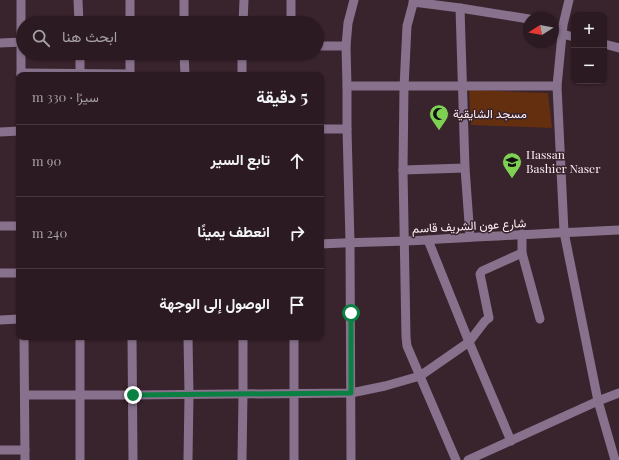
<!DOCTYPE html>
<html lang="ar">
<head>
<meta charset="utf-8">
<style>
  :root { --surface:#2b1a22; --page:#33232a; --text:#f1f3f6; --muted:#a6a1a5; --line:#473840 }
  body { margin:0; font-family:"Playfair Display",Vazirmatn,serif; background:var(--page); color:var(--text); direction:rtl }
  .controls { position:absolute; right:12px; top:12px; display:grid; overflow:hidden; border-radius:8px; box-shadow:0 1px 3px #0004 }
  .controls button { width:36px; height:36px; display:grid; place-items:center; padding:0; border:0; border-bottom:1px solid var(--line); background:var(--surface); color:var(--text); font:20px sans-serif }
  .compass { position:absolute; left:523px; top:12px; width:36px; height:36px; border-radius:50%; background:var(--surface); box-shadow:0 1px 3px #0004; rotate:259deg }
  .stop { position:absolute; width:12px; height:12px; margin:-9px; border:3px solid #0b8043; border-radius:50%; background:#fff }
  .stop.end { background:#0b8043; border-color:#fff; box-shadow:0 1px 4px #0008 }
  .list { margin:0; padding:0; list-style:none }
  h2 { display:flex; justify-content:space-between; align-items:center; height:52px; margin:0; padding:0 16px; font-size:17px }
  h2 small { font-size:13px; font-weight:400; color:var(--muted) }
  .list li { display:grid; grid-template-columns:26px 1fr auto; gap:12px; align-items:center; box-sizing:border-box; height:72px; padding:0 16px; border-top:1px solid var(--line) }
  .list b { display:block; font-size:15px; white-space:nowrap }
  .list em { font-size:13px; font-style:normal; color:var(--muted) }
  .icon { flex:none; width:22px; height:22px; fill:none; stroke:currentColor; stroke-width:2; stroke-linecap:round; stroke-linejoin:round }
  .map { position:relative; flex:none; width:619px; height:460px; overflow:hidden; direction:ltr }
  .search { position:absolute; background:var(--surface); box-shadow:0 1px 3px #0004; left:16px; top:16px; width:308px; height:44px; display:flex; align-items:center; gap:10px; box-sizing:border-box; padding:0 14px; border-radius:22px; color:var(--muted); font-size:15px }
  .panel { position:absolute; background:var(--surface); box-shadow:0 1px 3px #0004; left:16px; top:72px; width:308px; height:268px; border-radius:8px; direction:rtl }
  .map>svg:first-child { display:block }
</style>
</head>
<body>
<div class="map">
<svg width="619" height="460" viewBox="0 0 619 460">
  <rect width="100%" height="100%" fill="#39232d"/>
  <path fill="#642f0e" d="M469,90L548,93L552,128L471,125Z"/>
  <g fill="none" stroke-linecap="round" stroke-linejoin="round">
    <g stroke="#87718c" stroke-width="9">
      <path d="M21,0V75"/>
      <path d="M78,0L79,23"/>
      <path d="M184,0V23"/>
      <path d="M414,0L407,26L404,87L403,170L406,337L407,346L456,460"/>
      <path d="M569,0L563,25L557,86L564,232L598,401L615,460"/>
      <path d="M413,2L460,8L529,19"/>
      <path d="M460,8L465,168L470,237"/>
      <path d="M130,23V0"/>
      <path d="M243,23L244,0"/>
      <path d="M291,23V0"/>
      <path d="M562,34L574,37"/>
      <path d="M0,43L22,42"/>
      <path d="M604,44L619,48"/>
      <path d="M317,46H346"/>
      <path d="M80,53V74"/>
      <path d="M130,53V75"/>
      <path d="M184,53L185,75"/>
      <path d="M21,73L130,74"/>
      <path d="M242,75V53"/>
      <path d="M347,86H557"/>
      <path d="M321,129H347"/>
      <path d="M0,132L19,131"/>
      <path d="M403,170L465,168"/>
      <path d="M0,226H19"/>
      <path d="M522,234V253L540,319"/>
      <path d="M428,240L469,342L511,441"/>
      <path d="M321,244C356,242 392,242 427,240C491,236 555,233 619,230"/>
      <path d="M0,273H19"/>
      <path d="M0,320L19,319"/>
      <path d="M24,337L25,460"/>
      <path d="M80,337V460"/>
      <path d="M132,337L133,460"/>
      <path d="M188,337L189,395L188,460"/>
      <path d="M294,337V460"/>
      <path d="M25,395H133L351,393L385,386L420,376L469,342L485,321L489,318L480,274L482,271L522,253"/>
      <path d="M0,450H25"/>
      <path d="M242,460L243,394V337"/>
      <path d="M351,460L350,242L347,129V86L346,46L348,23L354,0"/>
      <path d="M468,460L598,401L619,393"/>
    </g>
  </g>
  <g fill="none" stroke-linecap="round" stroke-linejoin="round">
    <path stroke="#0b8043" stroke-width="5" d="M133,395L351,393V313"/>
  </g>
  <defs>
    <g id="mosque-pin" transform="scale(1)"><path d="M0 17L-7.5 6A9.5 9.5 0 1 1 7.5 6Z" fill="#7ed053" stroke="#39232d"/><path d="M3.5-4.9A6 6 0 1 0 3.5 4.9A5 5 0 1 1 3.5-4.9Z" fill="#111"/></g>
    <g id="school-pin" transform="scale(1)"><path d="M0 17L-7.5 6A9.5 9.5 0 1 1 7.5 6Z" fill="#7ed053" stroke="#39232d"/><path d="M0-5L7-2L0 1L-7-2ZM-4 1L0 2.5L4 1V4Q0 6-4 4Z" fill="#111"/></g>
  </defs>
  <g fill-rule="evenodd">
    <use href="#mosque-pin" x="439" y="114"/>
    <use href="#school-pin" x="512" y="162"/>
  </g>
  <g text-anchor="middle" stroke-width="3" stroke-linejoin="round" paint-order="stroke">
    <g font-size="12" fill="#fdf0f6" stroke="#39232d" text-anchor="start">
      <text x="453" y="118">مسجد الشايقية</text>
      <text x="526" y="159">Hassan<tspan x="526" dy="14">Bashier Naser</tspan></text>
    </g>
    <g font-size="12" fill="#fdf0f6" stroke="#39232d">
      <text transform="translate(469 226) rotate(-3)" y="4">شارع عون الشريف قاسم</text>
    </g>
  </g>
</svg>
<div class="controls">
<button>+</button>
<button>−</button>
</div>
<svg class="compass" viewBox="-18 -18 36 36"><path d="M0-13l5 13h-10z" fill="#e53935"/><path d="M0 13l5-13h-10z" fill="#a6a1a5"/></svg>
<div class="stop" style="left:351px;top:313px"></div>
<div class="stop end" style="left:133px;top:395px"></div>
<div class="search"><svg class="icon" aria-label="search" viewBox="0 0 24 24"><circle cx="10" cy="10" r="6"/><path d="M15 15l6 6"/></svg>ابحث هنا</div>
<section class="panel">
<h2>5 دقيقة<small>سيرًا · 330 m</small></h2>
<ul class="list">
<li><svg class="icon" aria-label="ahead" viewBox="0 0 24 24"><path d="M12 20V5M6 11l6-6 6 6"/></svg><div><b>تابع السير</b></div><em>90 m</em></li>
<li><svg class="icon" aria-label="right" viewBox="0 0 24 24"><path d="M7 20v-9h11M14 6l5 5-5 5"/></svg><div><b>انعطف يمينًا</b></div><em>240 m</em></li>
<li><svg class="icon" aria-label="arrive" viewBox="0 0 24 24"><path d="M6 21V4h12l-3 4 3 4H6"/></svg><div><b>الوصول إلى الوجهة</b></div></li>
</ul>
</section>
</div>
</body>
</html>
